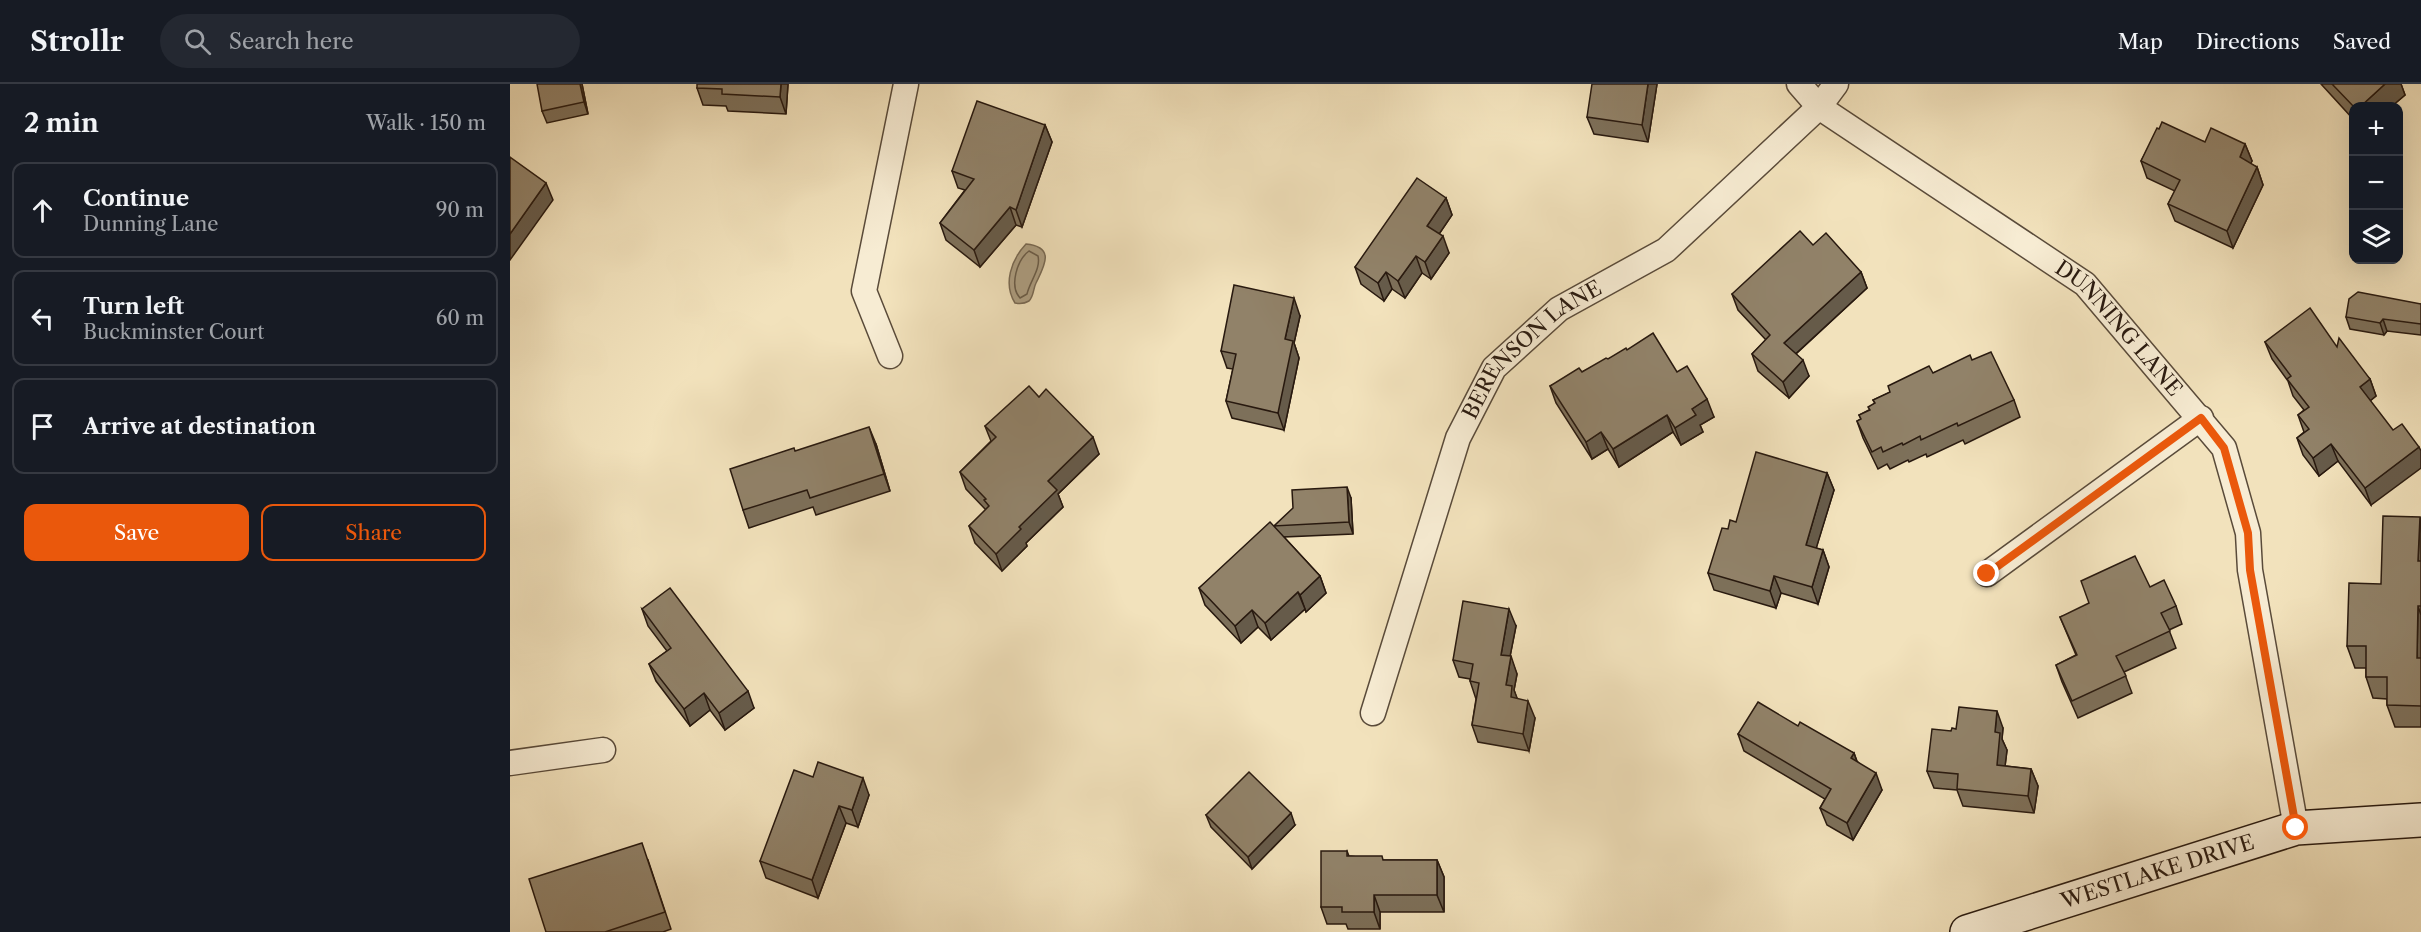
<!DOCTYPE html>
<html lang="en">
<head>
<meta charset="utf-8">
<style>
  :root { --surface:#171b24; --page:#242831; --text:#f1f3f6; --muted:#9ea1a6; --line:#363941; --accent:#ea580c }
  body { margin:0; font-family:"Libre Caslon Text",serif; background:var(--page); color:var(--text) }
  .controls { position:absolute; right:18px; top:18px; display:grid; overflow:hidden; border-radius:12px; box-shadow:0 6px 24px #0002 }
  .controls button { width:54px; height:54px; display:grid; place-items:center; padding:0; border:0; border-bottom:2px solid var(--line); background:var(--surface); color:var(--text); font:30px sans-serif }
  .stop { position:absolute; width:18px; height:18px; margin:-14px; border:4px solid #ea580c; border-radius:50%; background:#fff }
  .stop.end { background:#ea580c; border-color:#fff; box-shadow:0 2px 6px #0008 }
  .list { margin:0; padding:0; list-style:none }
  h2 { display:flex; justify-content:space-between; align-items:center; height:78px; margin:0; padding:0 24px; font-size:26px }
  h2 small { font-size:20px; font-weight:400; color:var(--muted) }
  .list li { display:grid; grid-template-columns:39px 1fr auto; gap:18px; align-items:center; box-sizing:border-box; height:96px; margin:0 12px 12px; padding:0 12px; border:2px solid var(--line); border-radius:12px }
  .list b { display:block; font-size:22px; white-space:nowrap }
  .list p { margin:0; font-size:20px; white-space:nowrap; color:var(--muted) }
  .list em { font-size:20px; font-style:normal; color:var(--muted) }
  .actions { display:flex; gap:12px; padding:18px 24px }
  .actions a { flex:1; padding:14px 0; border:2px solid var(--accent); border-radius:12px; text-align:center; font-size:21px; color:var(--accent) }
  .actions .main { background:var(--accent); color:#fff }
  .icon { flex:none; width:33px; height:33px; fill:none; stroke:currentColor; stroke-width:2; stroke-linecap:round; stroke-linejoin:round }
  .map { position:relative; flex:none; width:1911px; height:848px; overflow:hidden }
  header { display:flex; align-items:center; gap:36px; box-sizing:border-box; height:84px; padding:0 30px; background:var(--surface); border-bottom:2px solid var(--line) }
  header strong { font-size:28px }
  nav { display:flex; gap:33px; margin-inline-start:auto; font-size:21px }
  .search { width:420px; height:54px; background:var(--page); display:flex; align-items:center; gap:15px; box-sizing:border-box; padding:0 21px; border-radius:33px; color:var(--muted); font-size:22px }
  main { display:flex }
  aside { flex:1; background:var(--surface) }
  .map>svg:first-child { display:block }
</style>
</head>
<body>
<header>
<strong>Strollr</strong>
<div class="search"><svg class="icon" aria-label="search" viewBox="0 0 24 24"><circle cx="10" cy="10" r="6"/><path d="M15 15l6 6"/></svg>Search here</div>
<nav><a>Map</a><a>Directions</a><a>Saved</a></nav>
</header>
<main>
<aside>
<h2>2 min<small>Walk · 150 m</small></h2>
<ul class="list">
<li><svg class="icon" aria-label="ahead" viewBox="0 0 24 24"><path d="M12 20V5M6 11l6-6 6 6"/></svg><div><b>Continue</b><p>Dunning Lane</p></div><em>90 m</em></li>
<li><svg class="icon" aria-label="left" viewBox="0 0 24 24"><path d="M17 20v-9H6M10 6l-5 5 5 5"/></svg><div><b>Turn left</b><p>Buckminster Court</p></div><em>60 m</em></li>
<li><svg class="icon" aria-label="arrive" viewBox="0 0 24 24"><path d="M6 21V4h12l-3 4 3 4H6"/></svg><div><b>Arrive at destination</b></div></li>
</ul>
<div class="actions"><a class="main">Save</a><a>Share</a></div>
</aside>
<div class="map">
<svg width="1911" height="848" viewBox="0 0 1911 848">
  <rect width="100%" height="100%" fill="#f2e2bc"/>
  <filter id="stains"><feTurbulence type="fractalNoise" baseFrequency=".00333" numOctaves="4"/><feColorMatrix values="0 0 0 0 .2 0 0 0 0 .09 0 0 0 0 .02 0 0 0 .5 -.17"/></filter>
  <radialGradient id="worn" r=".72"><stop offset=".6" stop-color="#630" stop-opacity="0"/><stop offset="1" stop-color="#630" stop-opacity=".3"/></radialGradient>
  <path fill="#ad9e81" stroke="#786953" stroke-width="1.5" d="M516,160C547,163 533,184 526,199C523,205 524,212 519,217C514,220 510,220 505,219C493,200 501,176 516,160Z"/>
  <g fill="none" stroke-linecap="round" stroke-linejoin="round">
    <path stroke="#6a5c48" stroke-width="1.5" d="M519,167L528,172C531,185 520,197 517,210L510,214C499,202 507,176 519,167Z"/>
    <g stroke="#5a4b3a" stroke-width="27">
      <g id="street">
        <path id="s1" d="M1289,0L1309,23L1575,200L1714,364L1738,449L1740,486L1786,744"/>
        <path d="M380,272L354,207L396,0"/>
        <path d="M1477,490L1691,334"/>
        <path id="s2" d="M863,629L948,354L984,284L1049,225L1156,166L1309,23L1326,0"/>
        <path d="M0,679L93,666"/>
      </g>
    </g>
    <g stroke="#28190f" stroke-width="36">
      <g id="secondary">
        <path id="s3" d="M1457,848L1786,744L1911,736"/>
      </g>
    </g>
    <use href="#street" stroke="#f7ecd3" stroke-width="24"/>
    <use href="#secondary" stroke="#f7ecd3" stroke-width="33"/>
  </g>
  <g fill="#7d705a" stroke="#28190f" stroke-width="1.5">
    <path d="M72,0L78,30L37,39L32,27Z"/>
    <path d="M278,0L276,30L218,27L216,22L193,21L187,4Z"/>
    <path d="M1147,0L1138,58L1084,50L1077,33Z"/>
    <path d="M1811,0H1891L1895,11L1882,22H1844V36Z"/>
    <path d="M535,41L542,58L512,143L506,141L470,183L436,156L430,139L455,106L448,104L442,87Z"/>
    <path d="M1649,45L1695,58L1735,60L1742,77L1740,80L1747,83L1753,101L1723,164L1665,137L1658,120L1665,107L1637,94L1631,77Z"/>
    <path d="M936,114L942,131L929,150L939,169L921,195L912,189L895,214L882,205L874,217L851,200L845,183Z"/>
    <path d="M1303,161L1351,188L1357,204L1286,270L1299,292L1279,314L1248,287L1242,270L1256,256L1228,226L1222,210Z"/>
    <path d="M1911,220V251L1877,247L1874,251L1840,245L1836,233Z"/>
    <path d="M790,232L784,259L789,274L774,346L722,334L716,317L723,285L717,284L711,267Z"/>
    <path d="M1755,258L1827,263L1860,295L1866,312L1860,317L1861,421L1828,377L1809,392L1793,371L1787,354L1794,348L1788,331L1794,326L1783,312L1778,297L1762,275Z"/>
    <path d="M1117,266L1167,288L1204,333L1190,341L1193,348L1171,361L1163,348L1109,383L1098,365L1082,375L1046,319L1040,302L1072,288Z"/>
    <path d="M1462,276L1504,316L1510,333L1455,360L1453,356L1417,373L1416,370L1399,378L1398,376L1380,385L1377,380L1368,385L1353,354L1347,337L1351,335L1349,331L1359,326L1365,319L1363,316L1423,289Z"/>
    <path d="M529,313L589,370L548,410L553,423L516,459L517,462L492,487L465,459L459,442L476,426L456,405L450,388L481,357L475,342Z"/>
    <path d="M366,360L380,407L306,431L303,423L239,444L233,426L286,367Z"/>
    <path d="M1317,389L1324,406L1306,464L1313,466L1319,483L1308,520L1271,509L1266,524L1204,506L1198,489L1218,445L1226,438Z"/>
    <path d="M841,414L843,450L774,453L810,492L816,509L796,528L795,525L761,556L748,543L731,559L695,521L689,504L764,442Z"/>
    <path d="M1911,437V643H1885L1877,621V615L1863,614L1856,593V584H1845L1837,562L1871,500Z"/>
    <path d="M1640,503L1666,522L1672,540L1659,546L1666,564L1614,588L1622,609L1568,634L1552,598L1546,581L1566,571L1550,533Z"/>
    <path d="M132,525L244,624L215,646L200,626L180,642L146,597L139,580L157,567L138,542Z"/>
    <path d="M1006,542L1000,572L1007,590L1004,606L1007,615L1025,634L1019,667L968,658L962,641L966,615L960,597V595L949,593L943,576Z"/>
    <path d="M1288,642L1344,669L1347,677L1372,706L1343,756L1317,741L1310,724L1315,715L1234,667L1228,650Z"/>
    <path d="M1493,644L1492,655L1497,666L1495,682L1521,685L1528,702L1524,729L1453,722L1447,706L1424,704L1417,687L1441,647Z"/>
    <path d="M303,693L359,711L348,743L336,739L308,814L256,794L250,777Z"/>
    <path d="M696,731L785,741L742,785L701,743Z"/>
    <path d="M837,767L839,772L874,776H927L934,793V828H870V845H838L836,840H817L811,823Z"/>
    <path d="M138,776L161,845L153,848H36Z"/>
  </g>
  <g fill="#665b4a" stroke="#28190f" stroke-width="1.5">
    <path d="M70,0H72L78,30L74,18Z"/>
    <path d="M271,0H278L276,30L270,13Z"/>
    <path d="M1138,0H1147L1138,58L1132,41Z"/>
    <path d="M1875,0H1891L1895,11L1882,22H1851Z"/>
    <path d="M535,41L542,58L512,143L506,126Z"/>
    <path d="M1735,60L1742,77L1736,90L1730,73Z"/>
    <path d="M1747,83L1753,101L1723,164L1717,147Z"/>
    <path d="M36,99L43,116L0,176V150Z"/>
    <path d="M936,114L942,131L923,159L917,142Z"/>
    <path d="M500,123L506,141L470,183L464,166Z"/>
    <path d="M933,152L939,169L921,195L915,178Z"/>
    <path d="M906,172L912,189L895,214L888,197Z"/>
    <path d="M876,188L882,205L874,217L868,199Z"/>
    <path d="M1351,188L1357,204L1280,275L1274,259Z"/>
    <path d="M784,214L790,232L784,259L789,274L774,346L768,329L775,255Z"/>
    <path d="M1873,235L1877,247L1874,251L1870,239Z"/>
    <path d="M1293,276L1299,292L1279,314L1273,298Z"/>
    <path d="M1860,295L1866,312L1856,320L1850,303Z"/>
    <path d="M1197,315L1204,333L1190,341L1193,348L1171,361L1165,344L1182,325Z"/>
    <path d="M1157,331L1163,348L1109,383L1103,365Z"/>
    <path d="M359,343L366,360L380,407L374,390Z"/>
    <path d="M1091,348L1098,365L1082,375L1076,358Z"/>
    <path d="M583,353L589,370L548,410L553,423L516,459L517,462L492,487L486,470L509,443L538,397Z"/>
    <path d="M1821,360L1828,377L1809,392L1803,374Z"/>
    <path d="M1909,363L1911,367V384L1861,421L1855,404Z"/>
    <path d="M1317,389L1324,406L1302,478L1296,461Z"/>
    <path d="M837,403L841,414L843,450L839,438Z"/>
    <path d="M1910,433L1911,437V484L1908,477Z"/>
    <path d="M1313,466L1319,483L1308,520L1302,503Z"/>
    <path d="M810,492L816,509L796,528L790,511Z"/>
    <path d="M1264,492L1271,509L1266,524L1260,507Z"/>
    <path d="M788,508L795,525L761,556L755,539Z"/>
    <path d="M1908,522L1911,531V586L1907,574Z"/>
    <path d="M999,525L1006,542L997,588L991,571Z"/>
    <path d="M742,526L748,543L731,559L725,542Z"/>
    <path d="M1001,572L1007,590L1004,606L1009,619L1007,630L996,601Z"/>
    <path d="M238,607L244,624L215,646L209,629Z"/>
    <path d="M194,609L200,626L180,642L174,625Z"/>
    <path d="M1018,617L1025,634L1019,667L1013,650Z"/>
    <path d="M1487,627L1493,644L1492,655L1497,666L1493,699L1487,681L1485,648Z"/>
    <path d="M1344,669L1350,687L1341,674Z"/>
    <path d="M1521,685L1528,702L1524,729L1518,712Z"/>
    <path d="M1366,689L1372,706L1343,756L1337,739Z"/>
    <path d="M353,694L359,711L348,743L342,726Z"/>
    <path d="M329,722L336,739L308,814L302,796Z"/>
    <path d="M781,729L785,741L742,785L738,773Z"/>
    <path d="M927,776L934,793V828L927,811Z"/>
    <path d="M864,811L870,828V845L864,828Z"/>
  </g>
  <g fill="#918269" stroke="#28190f" stroke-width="1.5">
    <path d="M27,0H70L74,18L32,27Z"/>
    <path d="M187,0H271L270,13L212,10V5L187,4Z"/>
    <path d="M1082,0H1138L1132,41L1077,33Z"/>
    <path d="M1822,0H1875L1851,22H1844V23Z"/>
    <path d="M467,17L535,41L506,126L500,123L464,166L430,139L464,95L442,87Z"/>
    <path d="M1652,38L1695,58L1701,44L1735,60L1730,73L1747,83L1717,147L1658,120L1670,96L1631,77L1647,44L1649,45Z"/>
    <path d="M0,73L36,99L0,150Z"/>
    <path d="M907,94L936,114L917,142L933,152L915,178L906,172L888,197L876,188L868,199L845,183Z"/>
    <path d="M1290,147L1303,161L1316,149L1351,188L1274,259L1293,276L1273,298L1242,270L1260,251L1222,210Z"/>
    <path d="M724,201L784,214L775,255L783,257L768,329L716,317L726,270L711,267Z"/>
    <path d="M1848,208L1911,220V240L1873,235L1870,239L1836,233L1839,215Z"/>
    <path d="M1800,224L1827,263L1829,254L1860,295L1850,303L1883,346L1892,340L1909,363L1855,404L1821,360L1803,374L1787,354L1799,345L1788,331L1799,323L1777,295L1781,292L1755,258Z"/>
    <path d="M1143,249L1167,288L1177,282L1197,315L1182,325L1186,331L1165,344L1157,331L1103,365L1091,348L1076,358L1040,302L1069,284L1072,288L1096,274L1098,275L1116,264L1117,266Z"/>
    <path d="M1481,268L1504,316L1448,342L1447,339L1411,356L1410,352L1393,361L1392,359L1373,368L1371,363L1362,368L1347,337L1351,335L1349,331L1360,326L1358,323L1365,319L1363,316L1380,308L1378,302L1419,282L1423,289L1460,271L1462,276Z"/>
    <path d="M519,302L529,313L536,305L583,353L538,397L547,406L509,443L511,445L486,470L459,442L479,422L474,416L476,415L450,388L486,353L475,342Z"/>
    <path d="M359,343L374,390L300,414L297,406L233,426L220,385L284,364L285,367Z"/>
    <path d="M1246,368L1317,389L1296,461L1313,466L1302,503L1264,492L1260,507L1198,489L1212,444L1218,445L1220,436L1226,438Z"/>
    <path d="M837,403L839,438L764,442L783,424L782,406Z"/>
    <path d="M1873,432L1910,433L1908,477H1911V522H1908L1907,574H1911V622L1877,621V593H1856V562H1837L1839,499L1871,500Z"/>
    <path d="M760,438L810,492L790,511L788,508L755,539L742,526L725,542L689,504Z"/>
    <path d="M1625,472L1640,503L1654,496L1666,522L1651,529L1660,547L1606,572L1616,592L1562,617L1546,581L1567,571L1550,533L1579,519L1571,497Z"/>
    <path d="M160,504L238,607L209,629L194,609L174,625L139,580L161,564L132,525Z"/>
    <path d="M953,517L999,525L991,571L1001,572L996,601L1002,602L1001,613L1018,617L1013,650L962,641L969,599L960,597L963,580L943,576Z"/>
    <path d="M1248,618L1288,642L1290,638L1344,669L1341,674L1366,689L1337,739L1310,724L1321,705L1228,650Z"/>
    <path d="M1449,623L1487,627L1485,648L1490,649L1487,681L1521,685L1518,712L1447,705L1448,690L1417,687L1422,645L1441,647L1442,644L1446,645Z"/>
    <path d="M308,678L353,694L342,726L329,722L302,796L250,777L284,686L303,693Z"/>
    <path d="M739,688L781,729L738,773L696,731Z"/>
    <path d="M132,759L155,828L95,848H36L19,795Z"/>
    <path d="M811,767H837V772H872L873,776H927V811H864V828H832V823H811Z"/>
  </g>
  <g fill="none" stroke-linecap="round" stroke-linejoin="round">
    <path stroke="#ea580c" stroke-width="8" d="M1477,490L1691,334L1714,364L1738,449L1740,486L1786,744"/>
  </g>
  <g text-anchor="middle" stroke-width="5" stroke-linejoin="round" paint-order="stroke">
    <g font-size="21" fill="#28190f" stroke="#f7ecd3">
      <text dy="7" stroke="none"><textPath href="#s1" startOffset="405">DUNNING LANE</textPath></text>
      <text dy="7" stroke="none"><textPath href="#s2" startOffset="406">BERENSON LANE</textPath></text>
      <text dy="7" stroke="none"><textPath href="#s3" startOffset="200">WESTLAKE DRIVE</textPath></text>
    </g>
  </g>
  <rect width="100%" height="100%" filter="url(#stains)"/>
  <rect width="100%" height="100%" fill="url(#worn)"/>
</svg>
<div class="controls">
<button>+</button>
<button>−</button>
<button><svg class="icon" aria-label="layers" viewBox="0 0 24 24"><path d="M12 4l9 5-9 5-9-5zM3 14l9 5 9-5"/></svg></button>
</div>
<div class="stop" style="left:1786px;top:744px"></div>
<div class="stop end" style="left:1477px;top:490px"></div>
</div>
</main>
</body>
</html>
